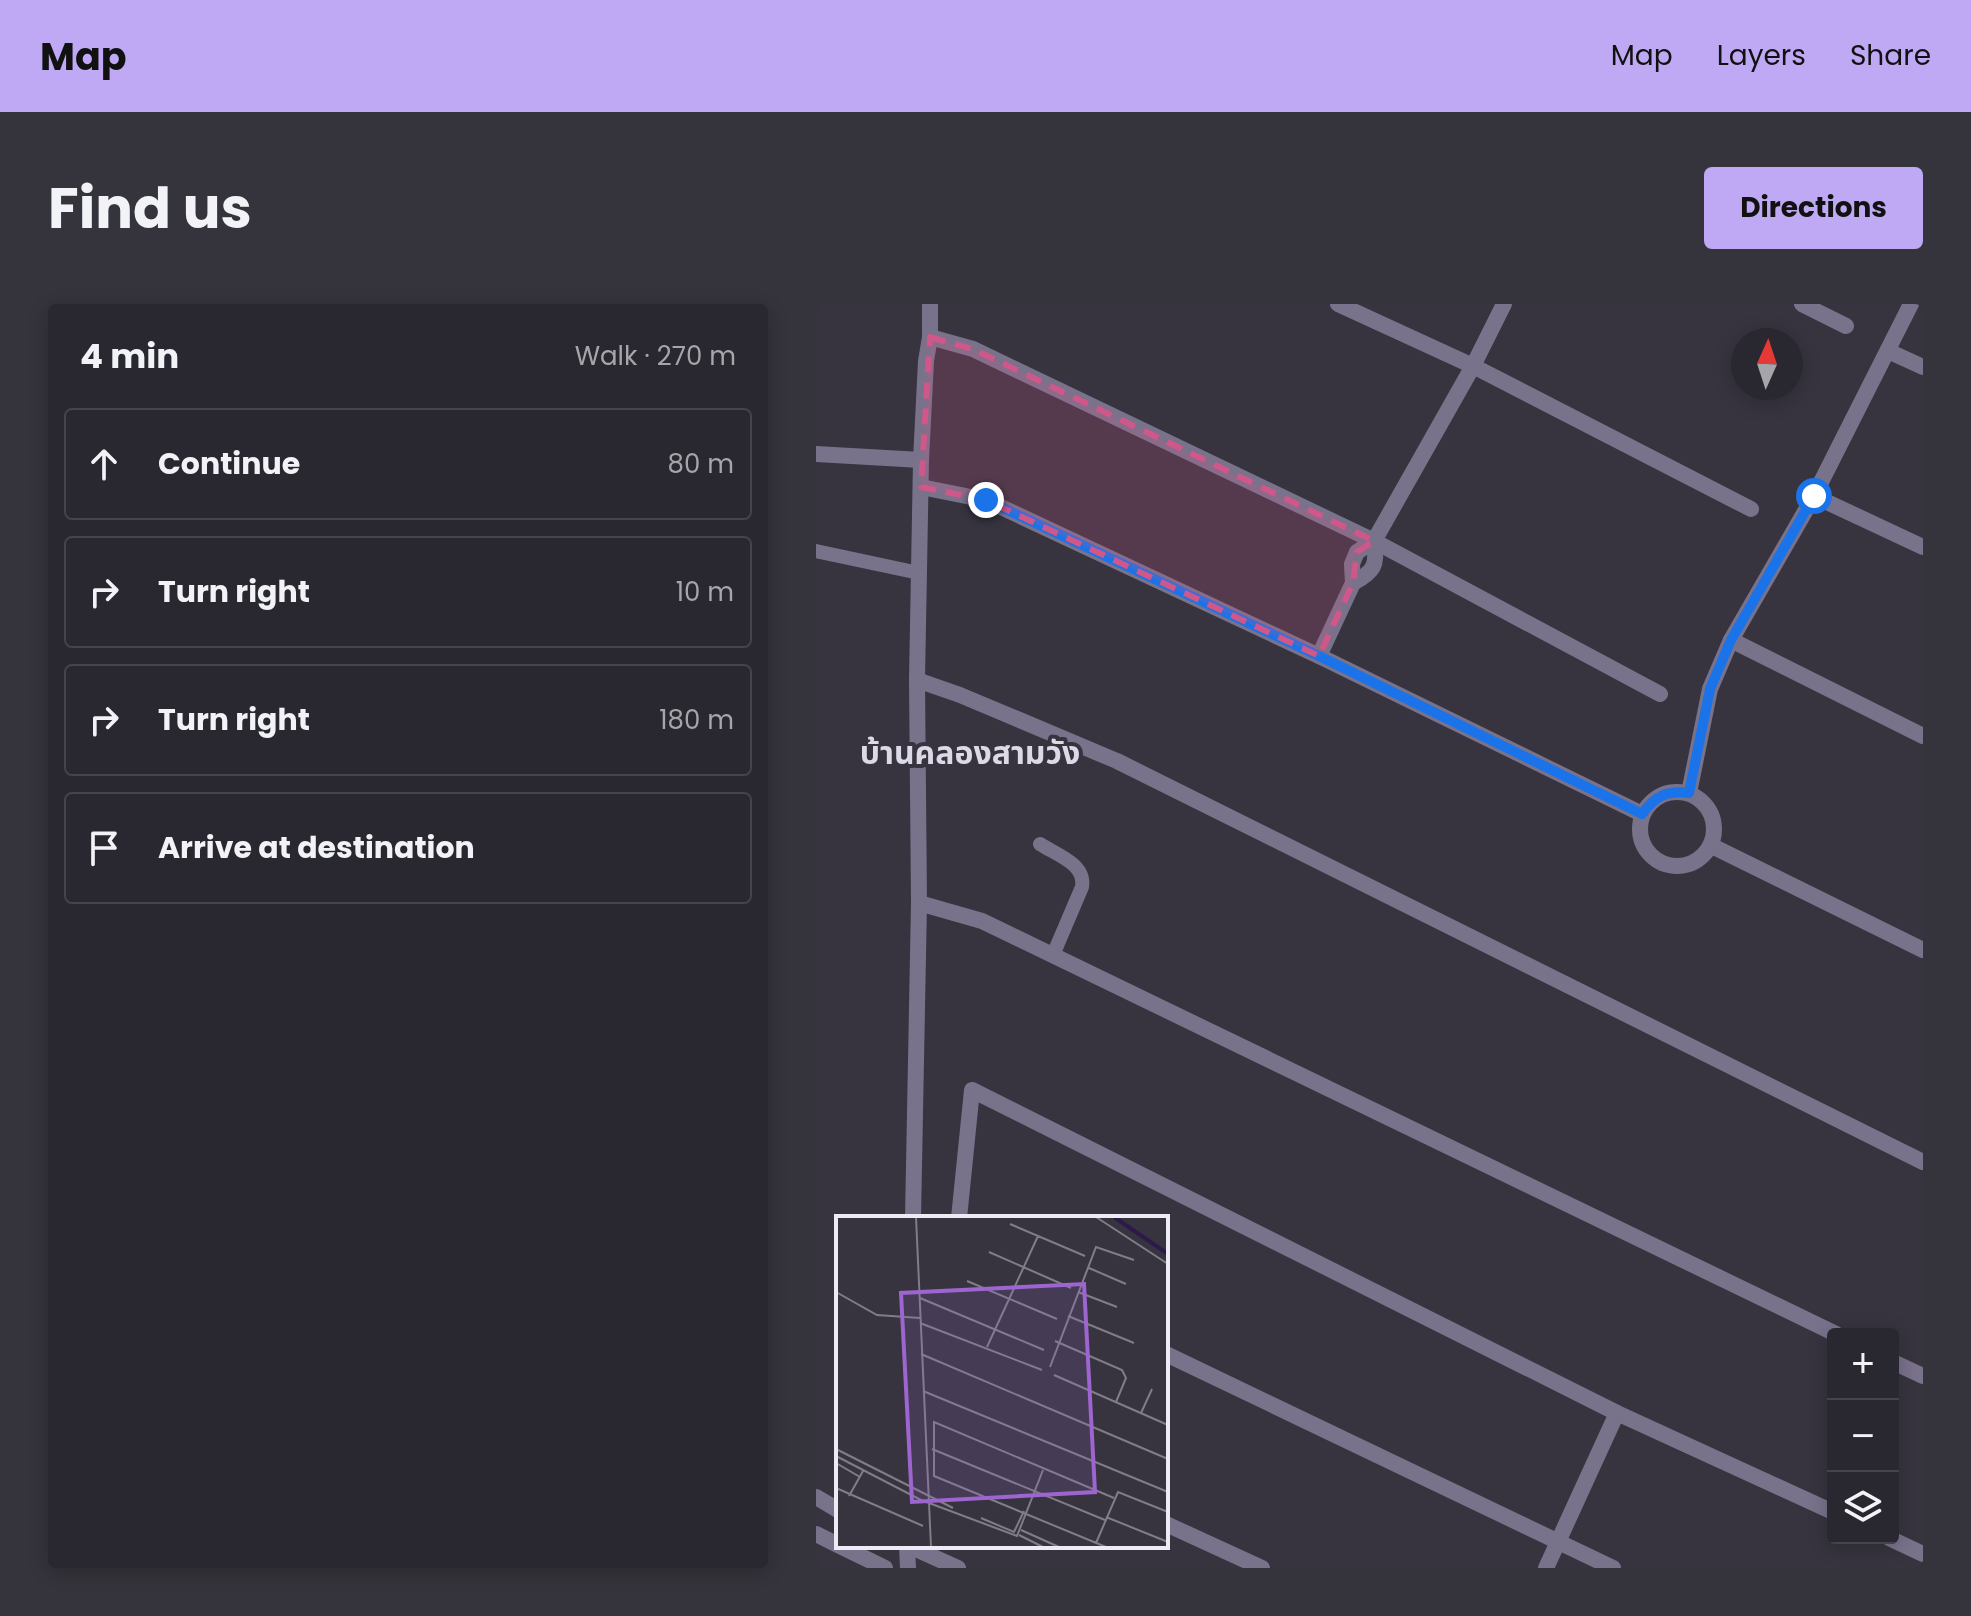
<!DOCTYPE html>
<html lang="en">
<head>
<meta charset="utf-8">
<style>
  :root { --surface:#29272f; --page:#35333b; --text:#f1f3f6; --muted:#a5a5aa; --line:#45444b; --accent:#bfa9f4 }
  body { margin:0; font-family:Poppins,"Noto Sans Thai",sans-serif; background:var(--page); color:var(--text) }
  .controls { position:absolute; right:24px; bottom:24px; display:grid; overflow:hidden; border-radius:8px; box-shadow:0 4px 20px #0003 }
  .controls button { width:72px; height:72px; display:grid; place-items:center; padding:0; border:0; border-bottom:2px solid var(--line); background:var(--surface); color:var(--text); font:40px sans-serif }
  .compass { position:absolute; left:915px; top:24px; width:72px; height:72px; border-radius:50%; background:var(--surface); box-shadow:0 4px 20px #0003; rotate:3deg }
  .stop { position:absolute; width:24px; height:24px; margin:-18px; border:6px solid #1a73e8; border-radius:50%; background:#fff }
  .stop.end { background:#1a73e8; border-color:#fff; box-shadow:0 2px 8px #0008 }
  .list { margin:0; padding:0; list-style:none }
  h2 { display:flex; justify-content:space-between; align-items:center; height:104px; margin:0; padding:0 32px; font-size:34px }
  h2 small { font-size:26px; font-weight:400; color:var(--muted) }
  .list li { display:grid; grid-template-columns:52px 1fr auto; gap:24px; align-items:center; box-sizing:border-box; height:112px; margin:0 16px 16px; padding:0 16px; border:2px solid var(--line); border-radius:8px }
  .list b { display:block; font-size:30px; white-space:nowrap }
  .list em { font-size:26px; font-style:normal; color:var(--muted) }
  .icon { flex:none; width:44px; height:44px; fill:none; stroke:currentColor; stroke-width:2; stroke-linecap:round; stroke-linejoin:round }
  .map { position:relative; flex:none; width:1107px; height:1264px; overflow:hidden; border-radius:8px }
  header { display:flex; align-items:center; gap:48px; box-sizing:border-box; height:112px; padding:0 40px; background:var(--accent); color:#111 }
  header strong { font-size:38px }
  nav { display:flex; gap:44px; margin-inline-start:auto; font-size:28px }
  .intro { display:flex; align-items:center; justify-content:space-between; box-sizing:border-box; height:192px; padding:0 48px }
  h1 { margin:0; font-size:56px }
  .button { padding:20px 36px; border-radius:8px; background:var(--accent); color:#111; font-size:28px; font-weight:700 }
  main { display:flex; gap:48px; padding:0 48px }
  aside { flex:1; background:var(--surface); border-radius:8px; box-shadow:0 4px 20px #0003 }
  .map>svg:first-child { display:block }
</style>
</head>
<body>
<header>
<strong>Map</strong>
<nav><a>Map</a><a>Layers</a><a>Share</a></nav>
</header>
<div class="intro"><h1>Find us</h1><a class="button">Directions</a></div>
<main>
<aside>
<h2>4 min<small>Walk · 270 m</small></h2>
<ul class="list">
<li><svg class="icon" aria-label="ahead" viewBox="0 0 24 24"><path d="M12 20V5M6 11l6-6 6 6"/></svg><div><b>Continue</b></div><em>80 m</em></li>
<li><svg class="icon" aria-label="right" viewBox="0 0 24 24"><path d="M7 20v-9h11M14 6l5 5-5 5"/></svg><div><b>Turn right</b></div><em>10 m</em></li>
<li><svg class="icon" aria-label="right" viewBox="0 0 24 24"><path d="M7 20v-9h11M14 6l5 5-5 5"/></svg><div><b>Turn right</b></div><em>180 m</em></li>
<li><svg class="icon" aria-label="arrive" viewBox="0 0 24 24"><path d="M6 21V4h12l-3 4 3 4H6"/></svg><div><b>Arrive at destination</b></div></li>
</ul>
</aside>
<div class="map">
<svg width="1107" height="1264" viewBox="0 0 1107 1264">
  <rect width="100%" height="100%" fill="#37343f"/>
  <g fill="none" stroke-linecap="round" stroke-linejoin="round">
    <g stroke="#79728b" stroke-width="14">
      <path d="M0,247L103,269"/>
      <path d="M224,540C241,551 270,560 266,583L237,651"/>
    </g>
    <g stroke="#79728b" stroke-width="16">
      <path d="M522,0L657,62L935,205"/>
      <path d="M986,0L1030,22"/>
      <path d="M114,33L157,45L558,237L844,390"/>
      <path d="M1072,47L1107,63"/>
      <path d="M0,150L105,156"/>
      <path d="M105,183L170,196L503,352L826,510"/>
      <path d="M998,192L1107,243"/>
      <path d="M537,279C558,268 562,261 558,237"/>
      <path d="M915,336L1107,432"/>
      <path d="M503,352L537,279L536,260L541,248L558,237L657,62L688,0"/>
      <path d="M101,376L144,391L301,457L1107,858"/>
      <circle cx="861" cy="525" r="37"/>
      <path d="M873,489L894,385L915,336L998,192L1095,0"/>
      <path d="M896,542L1107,646"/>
      <path d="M103,599L166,617L1020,1030"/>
      <path d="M97,914L103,599L101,376L105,156L110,57L114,33V0"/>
      <path d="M143,914L156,786L801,1109L1017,1208"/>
      <path d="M350,1050L797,1264"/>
      <path d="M1077,1058L1107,1072"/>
      <path d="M0,1193L22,1206"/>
      <path d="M350,1220L446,1264"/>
      <path d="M0,1230L22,1241"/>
      <path d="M1073,1234L1107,1250"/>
      <path d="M24,1242L69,1264"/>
      <path d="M91,1242L92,1264"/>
      <path d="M93,1242L142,1264"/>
      <path d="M730,1264L801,1109"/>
    </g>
  </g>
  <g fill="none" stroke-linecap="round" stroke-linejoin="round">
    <path stroke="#1a73e8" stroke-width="10" d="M170,196L503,352L826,510C839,492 851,486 873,489L894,385L915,336L998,192"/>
  </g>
  <path fill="#cf5789" fill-opacity="0.2" stroke="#cf5789" stroke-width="6" stroke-dasharray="16 10" stroke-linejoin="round" d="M114,33L157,45L558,237L541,248L537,279L503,352L170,196L105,183Z"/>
  <g text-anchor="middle" stroke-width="8" stroke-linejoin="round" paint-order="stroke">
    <g font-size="32" font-weight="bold" fill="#dddae8" stroke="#37343f">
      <text x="154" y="460">บ้านคลองสามวัง</text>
    </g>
  </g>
  <g transform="translate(20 912)">
    <rect width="332" height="332" fill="#37343f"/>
    <path fill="none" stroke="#2c1a4a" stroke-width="4" d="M278,1L332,38"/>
    <path fill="none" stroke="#807d87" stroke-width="2" d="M80,1L95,331M260,1L332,48M174,8L249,40M153,36L235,72M253,52L290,68M131,65L221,103M0,76L41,99L84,102M242,76L281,91M84,82L208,134M232,100L298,127M84,107L206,154M219,125L286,154L290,162L280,186M151,131L202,20M85,138L332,243M214,151L260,31L298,44M218,159L332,209M87,175L332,276M305,197L316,173M0,233L117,292M96,233L269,304M0,240L85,284L181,320L207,254M0,247L24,261M0,272L87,310M13,280L27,255M270,301L332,326M145,302L178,316L188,295M185,314L223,331M183,319L207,331M260,327L282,276L332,296M270,331L98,260V206L278,282"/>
    <path fill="#9d65cf" fill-opacity="0.15" stroke="#9d65cf" stroke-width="4" d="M248,68L259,276L76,286L65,77Z"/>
    <rect width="332" height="332" fill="none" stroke="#edebf3" stroke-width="4"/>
  </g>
</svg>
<div class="controls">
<button>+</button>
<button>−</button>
<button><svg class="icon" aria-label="layers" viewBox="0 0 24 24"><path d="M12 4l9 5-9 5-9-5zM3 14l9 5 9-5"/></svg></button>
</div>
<svg class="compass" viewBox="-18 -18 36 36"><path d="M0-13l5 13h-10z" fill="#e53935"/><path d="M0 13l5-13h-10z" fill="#a5a5aa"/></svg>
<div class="stop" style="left:998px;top:192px"></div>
<div class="stop end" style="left:170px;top:196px"></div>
</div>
</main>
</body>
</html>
